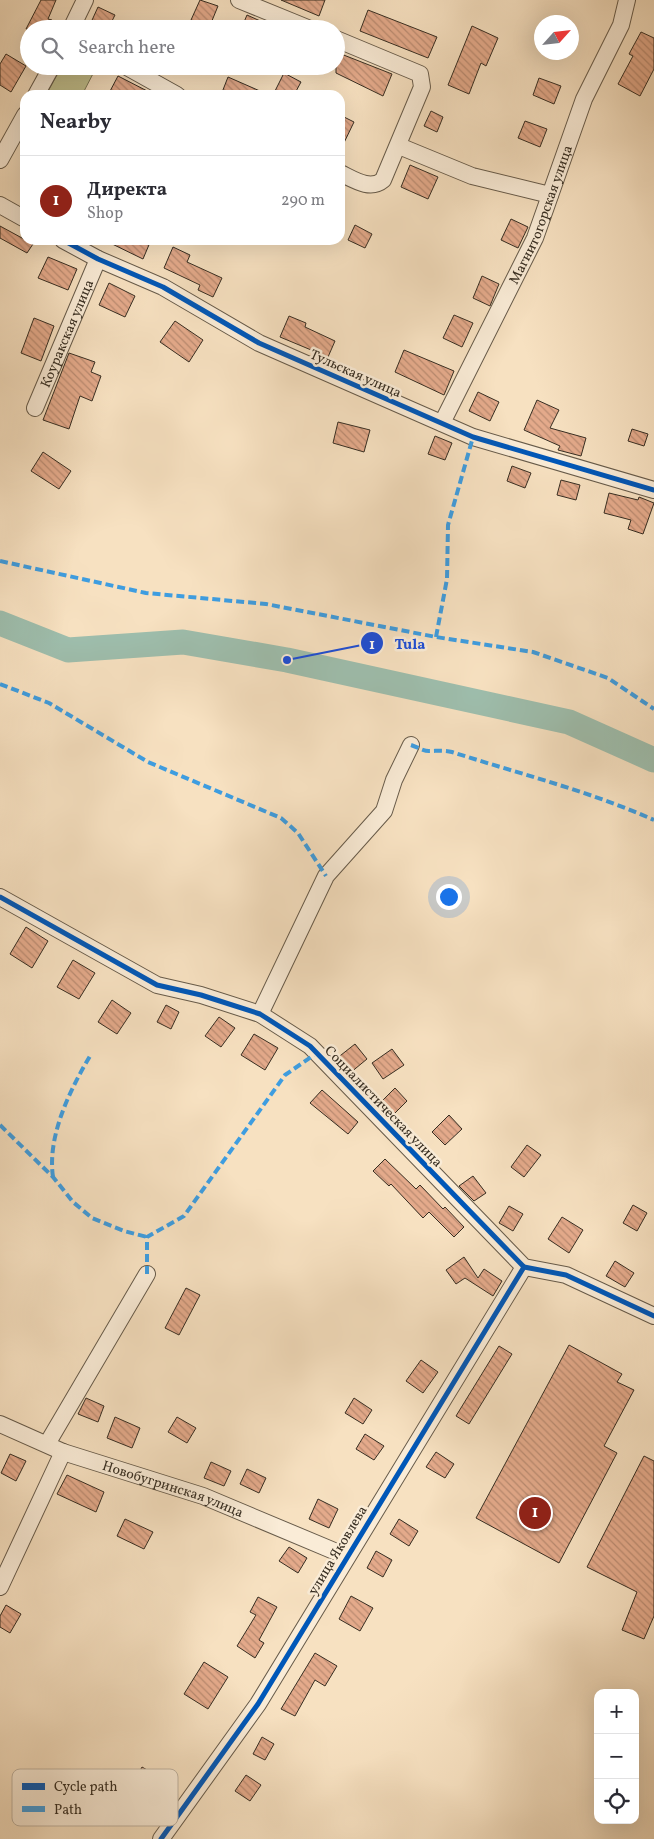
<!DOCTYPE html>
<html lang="en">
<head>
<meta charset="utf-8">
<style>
  :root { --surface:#fff; --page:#f2f2f3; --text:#2b2b33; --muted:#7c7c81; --line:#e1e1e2; --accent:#8f2418 }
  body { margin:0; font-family:Vollkorn,serif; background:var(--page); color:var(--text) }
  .controls { position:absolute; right:15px; bottom:15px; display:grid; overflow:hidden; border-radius:10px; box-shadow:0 5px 20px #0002 }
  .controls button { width:45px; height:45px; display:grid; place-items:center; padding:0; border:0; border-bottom:1px solid var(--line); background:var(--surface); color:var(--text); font:25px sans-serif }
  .compass { position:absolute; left:534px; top:15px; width:45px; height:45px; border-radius:50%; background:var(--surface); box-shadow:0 5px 20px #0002; rotate:63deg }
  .you { position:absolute; left:448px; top:896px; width:18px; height:18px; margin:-12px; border:4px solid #fff; border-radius:50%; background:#1a73e8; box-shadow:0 0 0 8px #1a73e833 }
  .badge { display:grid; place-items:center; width:32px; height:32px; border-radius:50%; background:var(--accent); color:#fff; font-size:16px; font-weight:700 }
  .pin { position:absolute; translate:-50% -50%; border:2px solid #fff; box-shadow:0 1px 5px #0006 }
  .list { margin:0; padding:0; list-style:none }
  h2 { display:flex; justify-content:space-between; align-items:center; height:65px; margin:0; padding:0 20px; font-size:21px }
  h2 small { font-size:16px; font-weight:400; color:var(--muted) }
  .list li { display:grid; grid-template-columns:32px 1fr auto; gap:15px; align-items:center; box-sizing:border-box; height:90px; padding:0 20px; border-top:1px solid var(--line) }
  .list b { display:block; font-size:19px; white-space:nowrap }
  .list p { margin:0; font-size:16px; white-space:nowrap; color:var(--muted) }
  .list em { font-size:16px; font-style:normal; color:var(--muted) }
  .icon { flex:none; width:28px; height:28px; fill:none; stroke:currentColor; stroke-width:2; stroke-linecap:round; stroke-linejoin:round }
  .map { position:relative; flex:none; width:654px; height:1839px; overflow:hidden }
  .search { position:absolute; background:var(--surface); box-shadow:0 5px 20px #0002; left:20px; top:20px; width:325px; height:55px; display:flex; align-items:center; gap:12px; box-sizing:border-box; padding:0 18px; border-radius:28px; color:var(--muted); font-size:19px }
  .panel { position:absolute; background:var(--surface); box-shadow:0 5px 20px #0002; left:20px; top:90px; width:325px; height:155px; border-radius:15px }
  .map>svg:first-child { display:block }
</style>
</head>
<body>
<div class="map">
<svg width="654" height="1839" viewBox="0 0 654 1839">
  <defs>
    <pattern id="building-back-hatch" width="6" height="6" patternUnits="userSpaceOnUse" patternTransform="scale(1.25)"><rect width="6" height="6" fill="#e4aa8b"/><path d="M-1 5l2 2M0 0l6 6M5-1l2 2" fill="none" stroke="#ba8b71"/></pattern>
  </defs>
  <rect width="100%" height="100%" fill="#f7e1c1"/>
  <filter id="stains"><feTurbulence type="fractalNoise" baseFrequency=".004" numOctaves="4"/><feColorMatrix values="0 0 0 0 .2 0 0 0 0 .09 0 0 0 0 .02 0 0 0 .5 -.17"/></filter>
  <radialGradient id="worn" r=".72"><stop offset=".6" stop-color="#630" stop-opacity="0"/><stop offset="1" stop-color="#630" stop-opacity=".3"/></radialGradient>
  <path fill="#c3c18e" stroke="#7d7858" d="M62,66H97L82,95H46Z"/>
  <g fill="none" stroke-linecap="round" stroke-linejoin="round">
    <path stroke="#9ebead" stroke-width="25" d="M0,623L68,650L183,642L287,660L569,722L654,760"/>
  </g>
  <g fill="url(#building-back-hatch)" stroke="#372e22">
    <path d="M41,0H56L48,19L52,20L47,29H26Z"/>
    <path d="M200,0L218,6L209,28L191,20Z"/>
    <path d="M281,0H325L319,16Z"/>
    <path d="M98,7L115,15L108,29H88Z"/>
    <path d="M368,10L437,37L428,58L360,31Z"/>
    <path d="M247,15L278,29H241Z"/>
    <path d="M472,26L498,38L486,66L481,63L469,94L448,85Z"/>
    <path d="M641,32L654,38V69L640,96L618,84L633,56L629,54Z"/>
    <path d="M336,52L392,74L383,96L336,73Z"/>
    <path d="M6,54L26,66L11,92L0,85V64Z"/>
    <path d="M284,73L301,82L294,95H273Z"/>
    <path d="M118,76L155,95H108Z"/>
    <path d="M228,77L269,95H221Z"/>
    <path d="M539,78L561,86L554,104L533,95Z"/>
    <path d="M431,111L443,117L437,132L424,126Z"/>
    <path d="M340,115L354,122L340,151Z"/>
    <path d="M525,121L547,129L540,147L518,138Z"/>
    <path d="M410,165L438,177L428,199L401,187Z"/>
    <path d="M511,219L528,227L518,248L501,240Z"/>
    <path d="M355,225L372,234L365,248L348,240Z"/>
    <path d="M0,226L33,244L27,253L0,238Z"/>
    <path d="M104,240H151L143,259Z"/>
    <path d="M173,247L190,255L187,262L222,278L213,297L198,290L200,285L164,268Z"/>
    <path d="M48,257L77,269L68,290L38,278Z"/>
    <path d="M482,276L499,284L490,306L473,298Z"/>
    <path d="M109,283L135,296L125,317L99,305Z"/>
    <path d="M454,315L473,323L462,347L443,338Z"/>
    <path d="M289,316L306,323L305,327L335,341L328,357L280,337Z"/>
    <path d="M34,318L54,326L41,361L21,353Z"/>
    <path d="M175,321L203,340L189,362L160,342Z"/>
    <path d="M404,350L454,371L444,395L395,372Z"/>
    <path d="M69,353L95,362L91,372L101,376L92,401L80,396L69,429L43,420Z"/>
    <path d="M478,392L499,402L490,421L469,411Z"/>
    <path d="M537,400L559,410L550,428L586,438L581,456L558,450L560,446L524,430Z"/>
    <path d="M338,422L370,430L364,452L333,443Z"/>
    <path d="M632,429L648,434L644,446L628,441Z"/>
    <path d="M435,436L452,443L445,460L428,454Z"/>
    <path d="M43,452L71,471L59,489L31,471Z"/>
    <path d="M512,466L531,473L525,488L507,481Z"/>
    <path d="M561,480L580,485L576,500L557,495Z"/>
    <path d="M609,493L638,500L639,497L654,503L643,534L628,529L631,520L604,513Z"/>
    <path d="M26,927L48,941L32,968L10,954Z"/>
    <path d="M73,960L95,973L79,999L57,987Z"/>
    <path d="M112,1000L131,1013L117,1034L98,1022Z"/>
    <path d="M166,1005L179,1012L171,1029L157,1022Z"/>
    <path d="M219,1017L235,1028L221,1047L205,1036Z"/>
    <path d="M254,1034L278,1048L265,1070L241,1055Z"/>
    <path d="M355,1044L367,1059L350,1073L336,1059Z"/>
    <path d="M392,1049L404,1065L383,1079L372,1063Z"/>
    <path d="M395,1088L407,1101L392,1116L380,1103Z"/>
    <path d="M322,1090L358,1122L348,1134L310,1103Z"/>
    <path d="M449,1115L462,1129L445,1145L432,1132Z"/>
    <path d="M527,1145L541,1155L524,1177L511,1167Z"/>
    <path d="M385,1159L416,1189L420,1185L443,1209L445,1207L464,1227L454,1237L429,1212L423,1218L391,1184L389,1186L373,1171Z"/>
    <path d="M473,1176L486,1193L474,1201L459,1186Z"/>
    <path d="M633,1205L647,1213L637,1231L623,1223Z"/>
    <path d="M509,1206L523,1214L513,1231L499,1223Z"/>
    <path d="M562,1217L583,1230L569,1253L548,1239Z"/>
    <path d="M464,1257L478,1278L484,1269L502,1281L493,1296L465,1278L456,1284L446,1270Z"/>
    <path d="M615,1261L634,1273L625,1287L606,1276Z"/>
    <path d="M186,1288L200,1295L179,1335L165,1328Z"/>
    <path d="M569,1345L622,1374L617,1382L634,1390L604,1446L617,1453L559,1563L476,1518Z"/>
    <path d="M499,1346L512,1354L469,1424L456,1416Z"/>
    <path d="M421,1360L438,1372L423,1393L406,1381Z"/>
    <path d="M86,1398L104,1406L98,1422L78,1414Z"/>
    <path d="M354,1398L372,1410L363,1424L345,1413Z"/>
    <path d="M115,1417L140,1428L132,1448L107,1438Z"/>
    <path d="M177,1417L196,1428L187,1443L168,1432Z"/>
    <path d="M365,1434L384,1446L374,1460L356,1449Z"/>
    <path d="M436,1452L454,1464L445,1478L426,1467Z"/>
    <path d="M10,1454L26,1461L16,1481L1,1473Z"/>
    <path d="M644,1456L654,1461V1616L644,1639L622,1630L637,1592L587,1567Z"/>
    <path d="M211,1462L231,1471L224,1486L204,1478Z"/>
    <path d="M247,1469L266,1478L259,1493L240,1484Z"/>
    <path d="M67,1475L104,1492L96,1512L57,1494Z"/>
    <path d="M318,1499L338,1509L329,1528L309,1519Z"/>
    <path d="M125,1519L153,1532L144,1549L117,1536Z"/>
    <path d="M399,1519L418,1531L409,1546L390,1534Z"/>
    <path d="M289,1547L307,1558L298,1573L279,1561Z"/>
    <path d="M376,1551L392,1560L383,1577L367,1568Z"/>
    <path d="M351,1596L373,1608L360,1631L339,1619Z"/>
    <path d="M258,1597L277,1607L259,1640L264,1643L255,1658L237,1646L256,1615L250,1612Z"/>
    <path d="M6,1605L21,1614L10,1633L0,1627V1616Z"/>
    <path d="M315,1653L337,1666L325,1686L315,1680L295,1716L281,1709Z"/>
    <path d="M204,1662L228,1677L208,1709L184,1694Z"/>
    <path d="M262,1737L274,1744L265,1760L253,1754Z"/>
    <path d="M142,1767L161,1778L131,1824L112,1813L121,1798L124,1800Z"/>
    <path d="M246,1775L261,1785L250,1801L235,1791Z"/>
  </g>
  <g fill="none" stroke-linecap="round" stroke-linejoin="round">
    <g stroke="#675b4a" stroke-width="18">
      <g id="street">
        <path d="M239,0L310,29"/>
        <path d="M71,29L85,0"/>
        <path d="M336,39L420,74L422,87L383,180C370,191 353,179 340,173"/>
        <path d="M125,66L177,95"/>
        <path d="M36,95L52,66"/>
        <path d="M399,146L472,176L550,195"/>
        <path d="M0,160L25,115"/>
        <path d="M0,205L25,219"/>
        <path d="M63,240L98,259L163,287L259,343L473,437L654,490"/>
        <path id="s1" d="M35,408L98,259"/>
        <path id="s2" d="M442,423L535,238L584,99L621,25L627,0"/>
        <path d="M0,897L157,985L201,995L260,1014L310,1046L524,1267L566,1275L654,1316"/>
        <path d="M260,1014L326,876L384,811L394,780L411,745"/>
        <path id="s3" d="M0,1424L63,1452L203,1496L346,1556"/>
        <path d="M47,1444L147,1274"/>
        <path d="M0,1587L63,1452"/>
        <path d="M161,1839L258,1704L524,1267"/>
      </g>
    </g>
    <use href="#street" stroke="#faecd7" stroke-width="16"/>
    <g stroke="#3e9de0" stroke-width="4" stroke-dasharray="8 4" stroke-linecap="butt">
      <path d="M0,561L146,593L266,604L436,637L533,652L608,678L654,709"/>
      <path d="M436,637L447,579L448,525L473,437"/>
      <path d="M0,684L49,703L148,762L281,818L298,833L326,876"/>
      <path d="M411,745C417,747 423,751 429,751C437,751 445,750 452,752C520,774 589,791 654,820"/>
      <path d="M0,1125L53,1177L73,1202L92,1218L124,1231L147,1237"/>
      <path d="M53,1177C47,1136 70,1090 90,1056"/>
      <path d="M147,1274V1237L184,1216L285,1075L317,1053"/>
    </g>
    <g stroke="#faecd7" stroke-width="8">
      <g id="cycleway">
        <path d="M63,240L98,259L163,287L259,343L473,437L654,490"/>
        <path d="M0,897L157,985L201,995L260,1014L310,1046L524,1267L566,1275L654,1316"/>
        <path d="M161,1839L258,1704L524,1267"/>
      </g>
    </g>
    <use href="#cycleway" stroke="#0057b8" stroke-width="5"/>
  </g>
  <g text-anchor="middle" stroke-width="5" stroke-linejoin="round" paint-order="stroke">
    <g font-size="14" fill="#372e22" stroke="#faecd7">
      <text dy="5" stroke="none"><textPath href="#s2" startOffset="231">Магнитогорская улица</textPath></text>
      <text dy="5" stroke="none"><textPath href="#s1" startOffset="81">Коуракская улица</textPath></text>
      <text transform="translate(356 373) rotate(24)" y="5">Тульская улица</text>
      <text transform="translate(384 1106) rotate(46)" y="5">Социалистическая улица</text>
      <text dy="5" stroke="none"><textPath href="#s3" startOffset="185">Новобугринская улица</textPath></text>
      <text transform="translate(337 1550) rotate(-59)" y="5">улица Яковлева</text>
    </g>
  </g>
  <rect x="12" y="1769" width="166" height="57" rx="8" fill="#faecd7" stroke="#c0b3a1" stroke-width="1"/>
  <rect x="22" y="1783" width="23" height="7" fill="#0057b8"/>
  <rect x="22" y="1806" width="23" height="6" fill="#3e9de0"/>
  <g font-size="14" fill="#372e22">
    <text x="54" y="1791">Cycle path</text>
    <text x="54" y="1814">Path</text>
  </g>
  <path fill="none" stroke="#1d4ed8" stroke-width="2" d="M287 660L372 643"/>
  <g fill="#1d4ed8" stroke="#faecd7" stroke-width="2">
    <circle cx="287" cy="660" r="5"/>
    <circle cx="372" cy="643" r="12"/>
  </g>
  <g font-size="15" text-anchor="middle" font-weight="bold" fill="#fff">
    <text x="372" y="649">1</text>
  </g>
  <g font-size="15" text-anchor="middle" font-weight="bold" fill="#1d4ed8" stroke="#faecd7" stroke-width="5" stroke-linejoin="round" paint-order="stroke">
    <text x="410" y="649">Tula</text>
  </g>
  <rect width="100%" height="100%" filter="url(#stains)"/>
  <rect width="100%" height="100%" fill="url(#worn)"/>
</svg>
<div class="controls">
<button>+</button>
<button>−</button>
<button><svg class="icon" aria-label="locate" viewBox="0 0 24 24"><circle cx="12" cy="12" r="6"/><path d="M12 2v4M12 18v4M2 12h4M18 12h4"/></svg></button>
</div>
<svg class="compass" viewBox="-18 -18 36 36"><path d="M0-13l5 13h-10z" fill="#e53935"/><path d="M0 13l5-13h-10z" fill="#7c7c81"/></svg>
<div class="you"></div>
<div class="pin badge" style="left:535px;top:1513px">1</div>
<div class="search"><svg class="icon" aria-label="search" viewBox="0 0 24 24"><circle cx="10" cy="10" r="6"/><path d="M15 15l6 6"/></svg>Search here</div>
<section class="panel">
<h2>Nearby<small></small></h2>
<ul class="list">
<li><span class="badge">1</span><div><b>Директа</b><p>Shop</p></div><em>290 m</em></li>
</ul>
</section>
</div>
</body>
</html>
